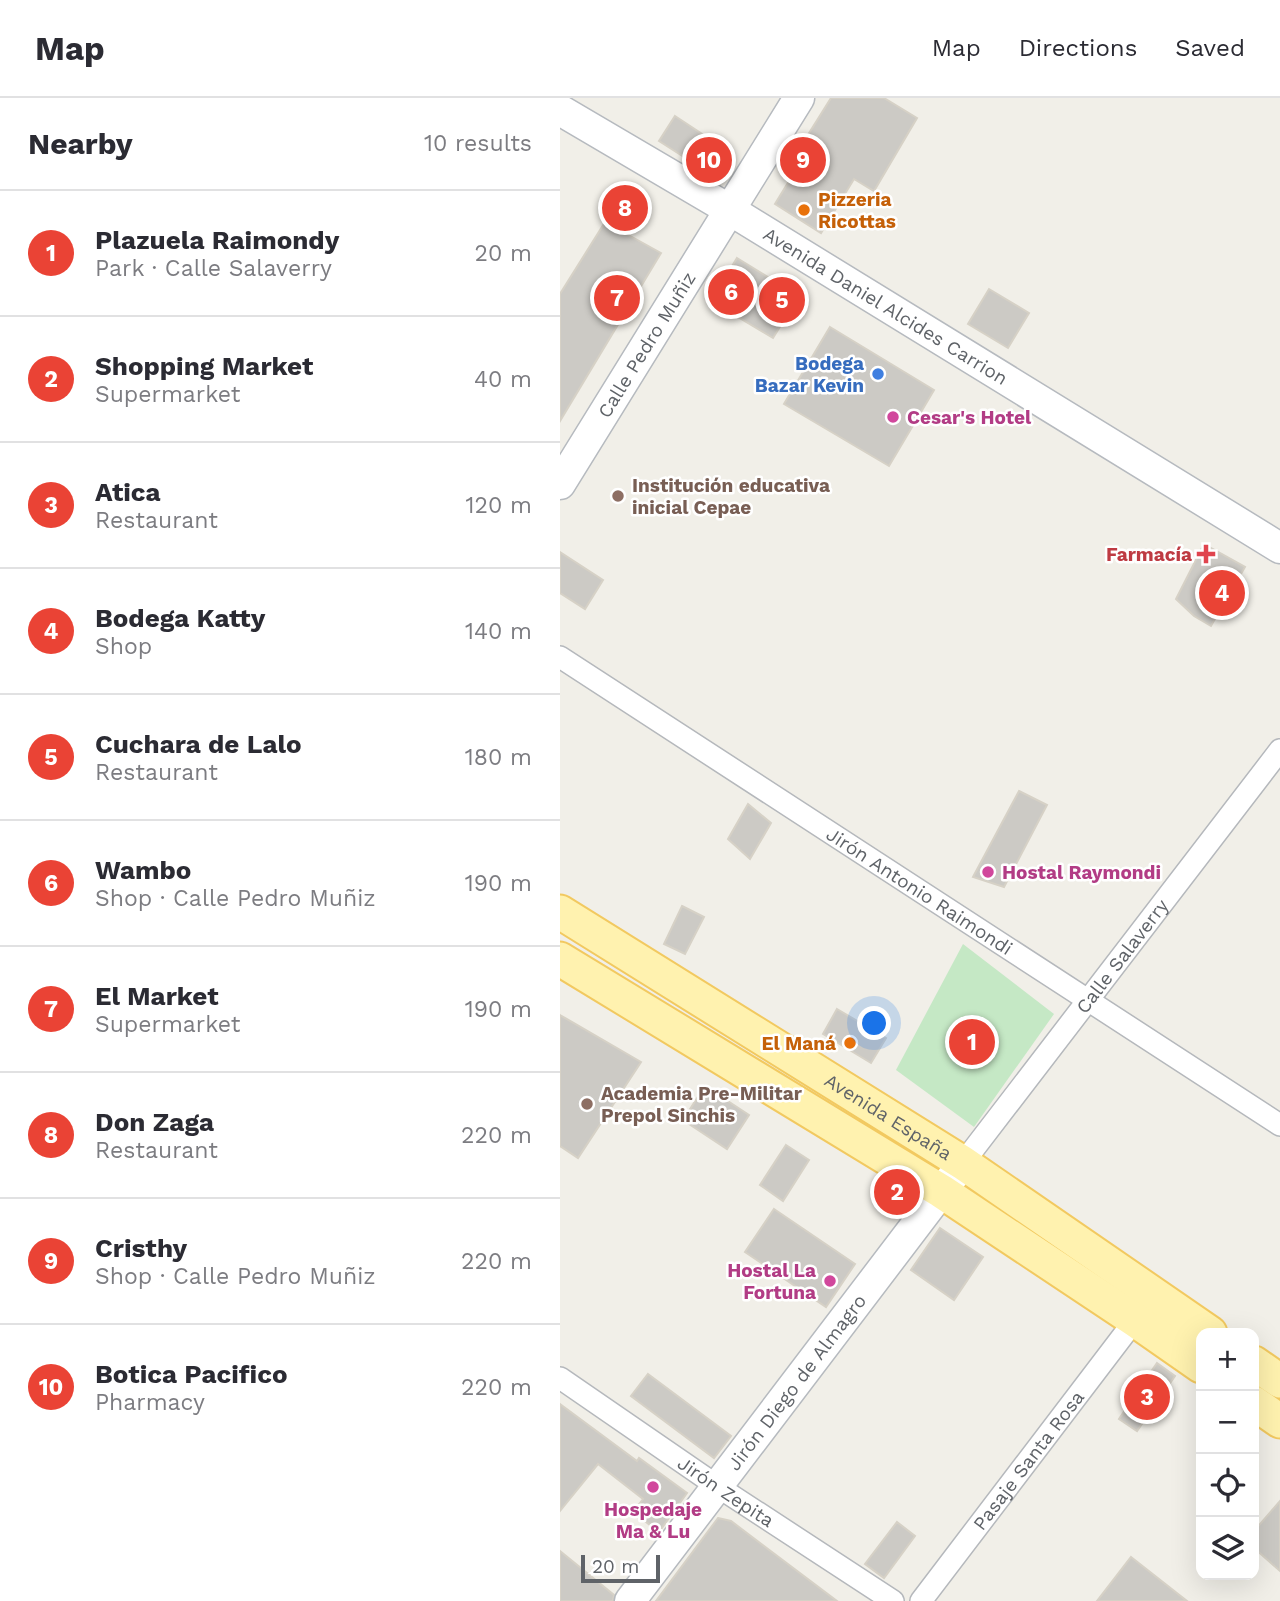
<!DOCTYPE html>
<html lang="en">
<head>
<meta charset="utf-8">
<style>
  :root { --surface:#fff; --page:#f7f7f7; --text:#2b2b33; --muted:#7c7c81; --line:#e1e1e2; --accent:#ea4335 }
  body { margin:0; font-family:"Work Sans",sans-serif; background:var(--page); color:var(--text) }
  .controls { position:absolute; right:21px; bottom:21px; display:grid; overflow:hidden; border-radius:14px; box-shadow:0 7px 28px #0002 }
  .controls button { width:63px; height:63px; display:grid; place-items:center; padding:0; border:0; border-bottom:2px solid var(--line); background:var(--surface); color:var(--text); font:35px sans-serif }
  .scale { position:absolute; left:21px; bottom:18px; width:79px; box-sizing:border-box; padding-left:7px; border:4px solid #5f6368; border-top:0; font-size:19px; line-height:24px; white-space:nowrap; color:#5f6368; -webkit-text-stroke:5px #fff; paint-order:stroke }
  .you { position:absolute; left:315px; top:926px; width:24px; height:24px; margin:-18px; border:5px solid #fff; border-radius:50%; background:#1a73e8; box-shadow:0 0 0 10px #1a73e833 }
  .badge { display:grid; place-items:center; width:46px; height:46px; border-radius:50%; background:var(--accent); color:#fff; font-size:23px; font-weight:700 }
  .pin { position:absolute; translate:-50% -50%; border:4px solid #fff; box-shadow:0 2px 7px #0006 }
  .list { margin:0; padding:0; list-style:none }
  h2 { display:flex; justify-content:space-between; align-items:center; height:91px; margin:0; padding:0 28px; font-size:30px }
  h2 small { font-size:23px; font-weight:400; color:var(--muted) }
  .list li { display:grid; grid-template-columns:46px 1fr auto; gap:21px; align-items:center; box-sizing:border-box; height:126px; padding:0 28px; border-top:2px solid var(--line) }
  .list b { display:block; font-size:26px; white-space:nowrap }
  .list p { margin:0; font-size:23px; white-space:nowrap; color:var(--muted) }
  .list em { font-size:23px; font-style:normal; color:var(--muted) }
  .icon { flex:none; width:38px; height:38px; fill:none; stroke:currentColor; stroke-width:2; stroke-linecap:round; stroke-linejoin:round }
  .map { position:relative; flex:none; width:720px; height:1503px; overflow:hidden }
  header { display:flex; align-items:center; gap:42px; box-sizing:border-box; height:98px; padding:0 35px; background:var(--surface); border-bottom:2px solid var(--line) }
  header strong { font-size:33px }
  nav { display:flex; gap:38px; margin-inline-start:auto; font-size:24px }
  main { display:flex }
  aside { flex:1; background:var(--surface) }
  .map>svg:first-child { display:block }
</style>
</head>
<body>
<header>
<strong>Map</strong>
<nav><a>Map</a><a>Directions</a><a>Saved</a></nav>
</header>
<main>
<aside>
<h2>Nearby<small>10 results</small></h2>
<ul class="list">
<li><span class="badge">1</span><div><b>Plazuela Raimondy</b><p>Park · Calle Salaverry</p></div><em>20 m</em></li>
<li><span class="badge">2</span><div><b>Shopping Market</b><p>Supermarket</p></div><em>40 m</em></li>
<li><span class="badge">3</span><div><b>Atica</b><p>Restaurant</p></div><em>120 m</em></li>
<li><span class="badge">4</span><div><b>Bodega Katty</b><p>Shop</p></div><em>140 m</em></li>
<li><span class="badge">5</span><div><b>Cuchara de Lalo</b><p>Restaurant</p></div><em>180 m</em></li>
<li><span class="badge">6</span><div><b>Wambo</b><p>Shop · Calle Pedro Muñiz</p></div><em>190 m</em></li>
<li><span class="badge">7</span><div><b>El Market</b><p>Supermarket</p></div><em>190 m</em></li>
<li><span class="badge">8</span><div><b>Don Zaga</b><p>Restaurant</p></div><em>220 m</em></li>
<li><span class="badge">9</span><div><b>Cristhy</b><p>Shop · Calle Pedro Muñiz</p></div><em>220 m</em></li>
<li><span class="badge">10</span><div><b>Botica Pacifico</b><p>Pharmacy</p></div><em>220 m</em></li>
</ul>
</aside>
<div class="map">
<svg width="720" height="1503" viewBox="0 0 720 1503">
  <rect width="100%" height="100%" fill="#f1efe8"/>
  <path fill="#c5e8c5" d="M403,846L494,916L414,1029L336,972Z"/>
  <g fill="#cccac5" stroke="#d6d1c6" stroke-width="2">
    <path d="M271,0H324L357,20L314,93L294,81L261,135L215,106L248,52L241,48Z"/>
    <path d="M115,18L168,53L152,77L99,43Z"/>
    <path d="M45,124L101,155L0,323V196Z"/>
    <path d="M177,160L239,198L213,240L151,203Z"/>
    <path d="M429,191L469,215L448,250L408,226Z"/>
    <path d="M270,229L374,292L329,368L224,306Z"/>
    <path d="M644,446L685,469L651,528L634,518L616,501Z"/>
    <path d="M0,454L43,482L25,511L0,495Z"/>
    <path d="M459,693L487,707L444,789L413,779Z"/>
    <path d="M188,706L211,725L190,761L168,741Z"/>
    <path d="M122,808L144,819L125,856L104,846Z"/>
    <path d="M277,911L326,940L311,965L263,936Z"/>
    <path d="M0,917L81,964L18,1060L0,1048Z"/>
    <path d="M145,988L189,1017L167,1051L123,1022Z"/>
    <path d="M226,1047L249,1062L223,1103L200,1087Z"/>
    <path d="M214,1111L295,1166L266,1209L185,1154Z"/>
    <path d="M380,1130L423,1159L394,1202L351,1172Z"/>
    <path d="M597,1265L615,1278L577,1333L559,1321Z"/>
    <path d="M88,1276L171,1338L154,1360L71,1298Z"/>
    <path d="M0,1306L77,1363L79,1360L127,1395L99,1434L73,1414L83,1401L38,1366L0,1413Z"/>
    <path d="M720,1403V1473L694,1450V1433Z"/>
    <path d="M158,1420L171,1423L277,1503H96Z"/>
    <path d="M337,1424L355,1438L324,1480L305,1466Z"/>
    <path d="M0,1453L54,1497L53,1503H0Z"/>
    <path d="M571,1459L627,1503H537Z"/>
  </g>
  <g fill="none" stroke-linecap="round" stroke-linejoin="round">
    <g stroke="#b5b8bc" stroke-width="24">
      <g id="street">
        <path id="s1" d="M0,559L720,1027"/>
        <path id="s2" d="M403,1065L720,652"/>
        <path id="s3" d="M0,1280L157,1388L333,1503"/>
        <path id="s4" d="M361,1503L575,1222"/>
      </g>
    </g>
    <g stroke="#b6babf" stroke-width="33">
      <g id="secondary">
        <path id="s5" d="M0,12L170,112L720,450"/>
        <path id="s6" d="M0,386L239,0"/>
        <path id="s7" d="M70,1503L403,1065"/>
      </g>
    </g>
    <g stroke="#f2c960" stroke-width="37">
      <g id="primary">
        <path id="s8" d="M0,814L403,1065L650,1235"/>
        <path d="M0,861L381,1093L575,1222L641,1268"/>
        <path d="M694,1265L720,1283"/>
        <path d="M694,1305L720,1323"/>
      </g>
    </g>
    <use href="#street" stroke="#fff" stroke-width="21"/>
    <use href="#secondary" stroke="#fff" stroke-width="30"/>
    <use href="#primary" stroke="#fff2af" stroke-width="33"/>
  </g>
  <g fill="#e8710a" stroke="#fff" stroke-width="2.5">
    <circle cx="244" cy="112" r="7"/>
    <circle cx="290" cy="945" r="7"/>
  </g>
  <circle fill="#3f7fe0" stroke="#fff" stroke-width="2.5" cx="318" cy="276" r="7"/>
  <g fill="#d1479c" stroke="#fff" stroke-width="2.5">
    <circle cx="333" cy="319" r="7"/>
    <circle cx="428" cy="774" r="7"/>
    <circle cx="270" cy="1183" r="7"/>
    <circle cx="93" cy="1389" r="7"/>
  </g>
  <g fill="#8d6e63" stroke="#fff" stroke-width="2.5">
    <circle cx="58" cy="398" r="7"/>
    <circle cx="27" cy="1006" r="7"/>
  </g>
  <path fill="#e0444e" stroke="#fff" stroke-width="2.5" d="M642.5 445.5h7v7h7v7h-7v7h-7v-7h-7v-7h7z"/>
  <g text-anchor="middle" stroke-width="5" stroke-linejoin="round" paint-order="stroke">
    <g font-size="19" font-weight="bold" fill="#c56008" stroke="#fff" text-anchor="start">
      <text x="258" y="108">Pizzeria<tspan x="258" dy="22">Ricottas</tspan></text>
      <text x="276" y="952" text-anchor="end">El Maná</text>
    </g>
    <g font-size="19" fill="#5f6368" stroke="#fff">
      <text dy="7" stroke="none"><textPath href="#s5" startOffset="380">Avenida Daniel Alcides Carrion</textPath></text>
      <text dy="7" stroke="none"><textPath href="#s6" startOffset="164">Calle Pedro Muñiz</textPath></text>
      <text dy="7" stroke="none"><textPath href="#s1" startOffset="429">Jirón Antonio Raimondi</textPath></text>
      <text dy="7" stroke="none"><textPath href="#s2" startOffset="261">Calle Salaverry</textPath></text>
      <text dy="7" stroke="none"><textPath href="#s8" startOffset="387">Avenida España</textPath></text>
      <text dy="7" stroke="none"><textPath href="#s7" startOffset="275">Jirón Diego de Almagro</textPath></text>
      <text dy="7" stroke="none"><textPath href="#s4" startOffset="177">Pasaje Santa Rosa</textPath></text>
      <text dy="7" stroke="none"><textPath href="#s3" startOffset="201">Jirón Zepita</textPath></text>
    </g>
    <g font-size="19" font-weight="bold" fill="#366cbe" stroke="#fff" text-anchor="end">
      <text x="304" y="272">Bodega<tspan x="304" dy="22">Bazar Kevin</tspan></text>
    </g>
    <g font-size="19" font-weight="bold" fill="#b23c85" stroke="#fff" text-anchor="start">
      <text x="347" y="326">Cesar's Hotel</text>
      <text x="442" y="781">Hostal Raymondi</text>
      <text x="256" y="1179" text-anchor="end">Hostal La<tspan x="256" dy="22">Fortuna</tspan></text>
      <text x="93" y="1418" text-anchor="middle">Hospedaje<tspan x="93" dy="22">Ma &amp; Lu</tspan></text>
    </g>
    <g font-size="19" font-weight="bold" fill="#785e54" stroke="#fff" text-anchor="start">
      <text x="72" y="394">Institución educativa<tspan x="72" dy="22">inicial Cepae</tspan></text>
      <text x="41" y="1002">Academia Pre-Militar<tspan x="41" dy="22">Prepol Sinchis</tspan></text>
    </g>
    <g font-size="19" font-weight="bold" fill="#be3a42" stroke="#fff" text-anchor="end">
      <text x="632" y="463">Farmacía</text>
    </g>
  </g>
</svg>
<div class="controls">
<button>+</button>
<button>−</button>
<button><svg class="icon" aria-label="locate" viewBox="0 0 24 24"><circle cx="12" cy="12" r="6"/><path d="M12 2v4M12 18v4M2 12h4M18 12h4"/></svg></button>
<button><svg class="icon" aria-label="layers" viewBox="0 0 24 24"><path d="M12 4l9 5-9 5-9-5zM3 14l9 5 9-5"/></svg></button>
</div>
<div class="scale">20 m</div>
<div class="you"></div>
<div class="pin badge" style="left:412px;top:944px">1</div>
<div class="pin badge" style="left:337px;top:1094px">2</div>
<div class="pin badge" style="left:587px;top:1299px">3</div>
<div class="pin badge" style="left:662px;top:495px">4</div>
<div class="pin badge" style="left:222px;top:202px">5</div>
<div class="pin badge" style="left:171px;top:194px">6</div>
<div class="pin badge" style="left:57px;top:200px">7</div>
<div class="pin badge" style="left:65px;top:110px">8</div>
<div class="pin badge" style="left:243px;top:62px">9</div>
<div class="pin badge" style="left:149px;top:62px">10</div>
</div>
</main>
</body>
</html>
